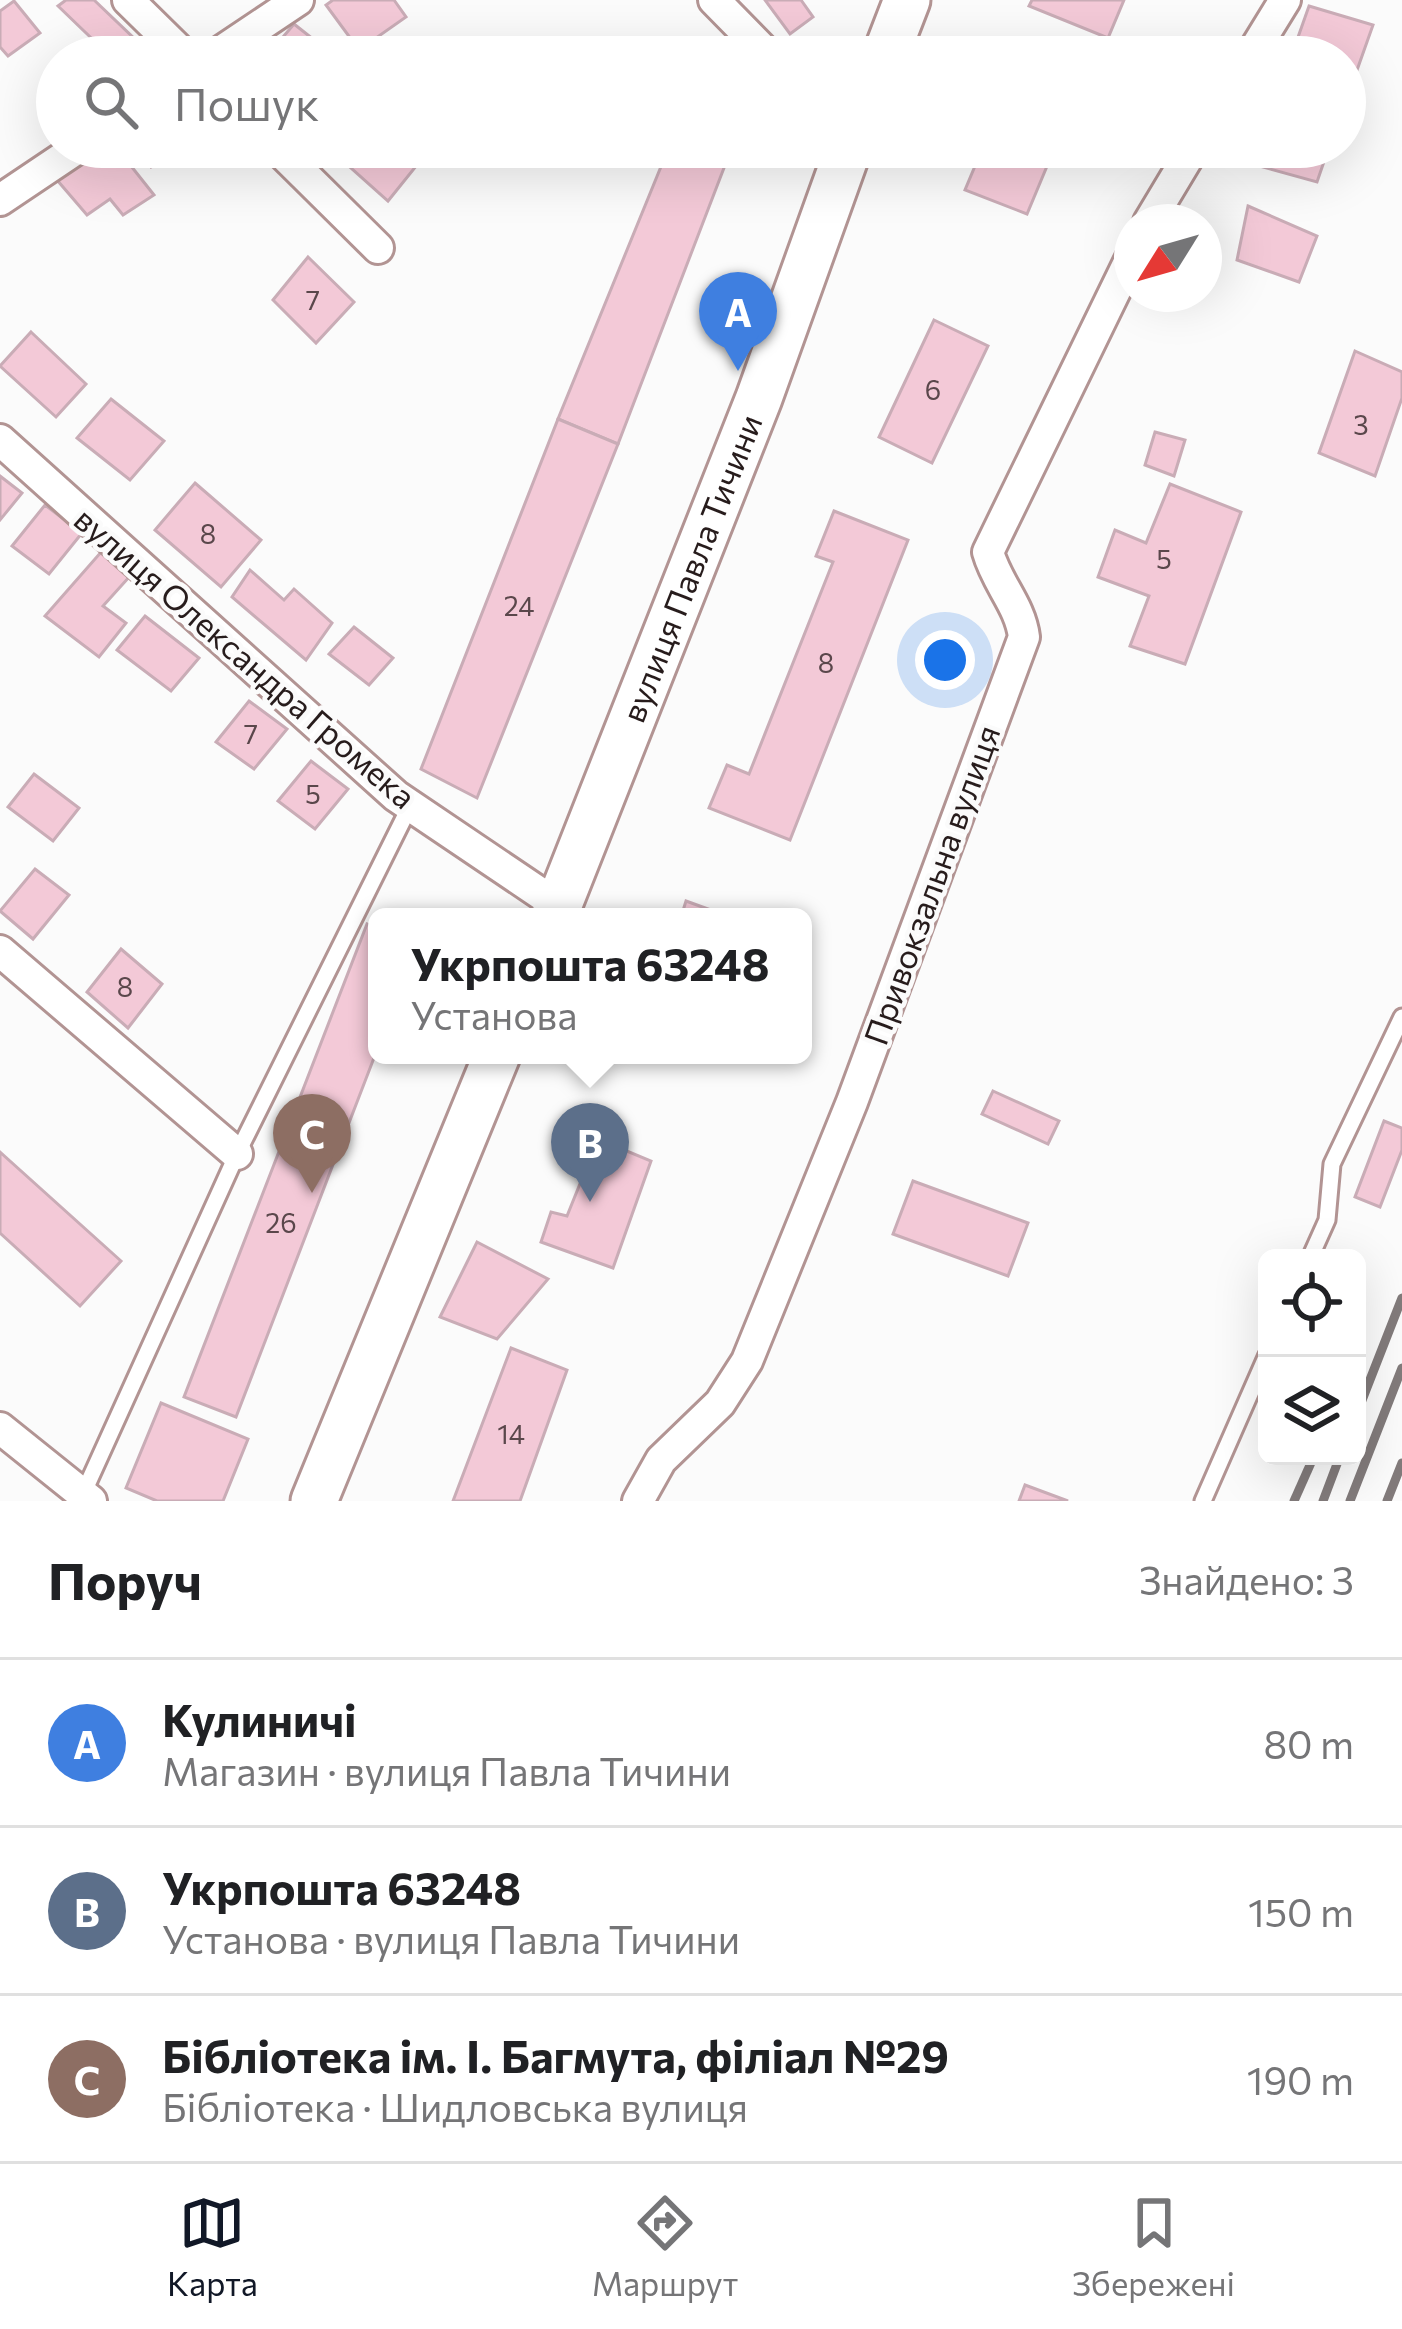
<!DOCTYPE html>
<html lang="uk">
<head>
<meta charset="utf-8">
<style>
  :root { --surface:#fff; --page:#f6f6f6; --text:#202124; --muted:#757577; --line:#e0e0e0; --accent:#111827 }
  body { margin:0; font-family:Commissioner,sans-serif; background:var(--page); color:var(--text) }
  .controls { position:absolute; right:36px; bottom:36px; display:grid; overflow:hidden; border-radius:18px; box-shadow:0 12px 48px #0002 }
  .controls button { width:108px; height:108px; display:grid; place-items:center; padding:0; border:0; border-bottom:3px solid var(--line); background:var(--surface); color:var(--text); font:60px sans-serif }
  .compass { position:absolute; left:1114px; top:204px; width:108px; height:108px; border-radius:50%; background:var(--surface); box-shadow:0 12px 48px #0002; rotate:233deg }
  .you { position:absolute; left:945px; top:660px; width:42px; height:42px; margin:-30px; border:9px solid #fff; border-radius:50%; background:#1a73e8; box-shadow:0 0 0 18px #1a73e833 }
  .badge { display:grid; place-items:center; width:78px; height:78px; border-radius:50%; background:var(--accent); color:#fff; font-size:39px; font-weight:700 }
  .pin { position:absolute; translate:-50% -99px; filter:drop-shadow(0 3px 6px #0008) }
  .pin::after { content:''; position:absolute; top:63px; width:42px; height:36px; background:inherit; clip-path:polygon(0 0,100% 0,50% 100%) }
  .popup { position:absolute; left:368px; top:908px; width:444px; height:156px; box-sizing:border-box; display:grid; place-content:center; border-radius:18px; background:var(--surface); filter:drop-shadow(0 3px 9px #0005); font-size:39px; white-space:nowrap; color:var(--muted) }
  .popup b { font-size:45px; color:var(--text) }
  .popup::after { content:''; position:absolute; left:50%; top:100%; margin-left:-24px; border:24px solid transparent; border-top-color:var(--surface) }
  .list { margin:0; padding:0; list-style:none }
  h2 { display:flex; justify-content:space-between; align-items:center; height:156px; margin:0; padding:0 48px; font-size:51px }
  h2 small { font-size:39px; font-weight:400; color:var(--muted) }
  .list li { display:grid; grid-template-columns:78px 1fr auto; gap:36px; align-items:center; box-sizing:border-box; height:168px; padding:0 48px; border-top:3px solid var(--line) }
  .list b { display:block; font-size:45px; white-space:nowrap }
  .list p { margin:0; font-size:39px; white-space:nowrap; color:var(--muted) }
  .list em { font-size:39px; font-style:normal; color:var(--muted) }
  .icon { flex:none; width:66px; height:66px; fill:none; stroke:currentColor; stroke-width:2; stroke-linecap:round; stroke-linejoin:round }
  .map { position:relative; flex:none; width:1402px; height:1501px; overflow:hidden }
  .search { position:absolute; background:var(--surface); box-shadow:0 12px 48px #0002; left:36px; right:36px; top:36px; height:132px; display:flex; align-items:center; gap:30px; box-sizing:border-box; padding:0 42px; border-radius:66px; color:var(--muted); font-size:45px }
  .sheet { height:660px; background:var(--surface) }
  nav { display:flex; justify-content:space-around; align-items:center; box-sizing:border-box; height:168px; border-top:3px solid var(--line); background:var(--surface); font-size:33px; color:var(--muted) }
  nav a { display:grid; justify-items:center; gap:6px }
  nav .on { color:var(--accent) }
  .map>svg:first-child { display:block }
</style>
</head>
<body>
<div class="map">
<svg width="1402" height="1501" viewBox="0 0 1402 1501">
  <rect width="100%" height="100%" fill="#fbfbfb"/>
  <g fill="#f3c9d7" stroke="#c9acb6" stroke-width="3">
    <path d="M66,0H94L140,44L124,57H111L58,6Z"/>
    <path d="M333,0H394L406,17L359,50L326,5Z"/>
    <path d="M765,0H801L813,17L790,34Z"/>
    <path d="M1032,0H1124L1108,38L1029,6Z"/>
    <path d="M14,1L40,33L8,56L0,47V11Z"/>
    <path d="M1309,6L1373,25L1345,104V57H1291Z"/>
    <path d="M294,24L332,54L330,57H266Z"/>
    <path d="M105,147H116L154,195L123,215L110,199L87,215L57,180Z"/>
    <path d="M135,147H168L173,153L151,167Z"/>
    <path d="M351,147H397L417,165L388,201L341,159Z"/>
    <path d="M669,147H732L618,444L558,419Z"/>
    <path d="M983,147H1055L1027,214L965,190Z"/>
    <path d="M1258,147H1329L1317,182L1252,164Z"/>
    <path d="M1248,206L1317,236L1299,282L1237,260Z"/>
    <path d="M308,257L354,302L316,343L273,300Z"/>
    <path d="M934,320L988,346L932,463L879,437Z"/>
    <path d="M31,332L86,384L56,417L0,366Z"/>
    <path d="M1355,351L1402,372V398L1375,476L1319,453Z"/>
    <path d="M111,399L164,441L130,480L77,438Z"/>
    <path d="M558,419L618,444L477,798L421,769Z"/>
    <path d="M1155,432L1185,440L1174,476L1145,465Z"/>
    <path d="M0,476L22,493L0,520Z"/>
    <path d="M195,483L261,540L221,587L155,530Z"/>
    <path d="M1170,484L1241,512L1185,664L1130,646L1149,596L1098,577L1115,530L1146,543Z"/>
    <path d="M45,505L82,533L49,574L12,546Z"/>
    <path d="M834,511L908,540L790,840L709,808L727,765L749,774L833,562L816,556Z"/>
    <path d="M102,551L131,575L103,606L126,623L99,657L45,616Z"/>
    <path d="M250,570L284,600L294,589L332,623L306,660L232,597Z"/>
    <path d="M145,616L199,658L171,691L117,650Z"/>
    <path d="M354,627L393,658L369,685L329,654Z"/>
    <path d="M249,701L287,729L254,769L216,742Z"/>
    <path d="M311,761L348,789L315,829L278,801Z"/>
    <path d="M34,774L79,808L53,841L8,807Z"/>
    <path d="M35,869L69,895L33,939L0,911Z"/>
    <path d="M686,901L730,917H681Z"/>
    <path d="M367,924L377,928V1050L236,1417L184,1397Z"/>
    <path d="M121,949L162,984L128,1028L87,992Z"/>
    <path d="M993,1091L1059,1121L1048,1144L982,1114Z"/>
    <path d="M1384,1121L1402,1128V1150L1380,1207L1355,1197Z"/>
    <path d="M598,1139L651,1161L613,1268L541,1242L551,1212L567,1216Z"/>
    <path d="M0,1152L121,1261L80,1306L0,1233Z"/>
    <path d="M913,1181L1028,1223L1008,1276L893,1234Z"/>
    <path d="M477,1242L548,1279L497,1339L440,1317Z"/>
    <path d="M511,1348L567,1370L520,1501H453Z"/>
    <path d="M161,1403L248,1439L223,1501H157L126,1488Z"/>
    <path d="M1025,1485L1068,1501H1019Z"/>
  </g>
  <g fill="none" stroke-linecap="round" stroke-linejoin="round">
    <g stroke="#b29493" stroke-width="21">
      <g id="lane">
        <path d="M1310,1258L1327,1220L1332,1164L1402,1017"/>
        <path d="M83,1494L237,1154L410,806"/>
        <path d="M1203,1501L1267,1355"/>
      </g>
    </g>
    <g stroke="#b29493" stroke-width="36">
      <g id="street">
        <path d="M128,0L186,57"/>
        <path d="M714,0L770,57"/>
        <path d="M213,57L298,0"/>
        <path d="M1250,57L1285,0"/>
        <path d="M276,147L378,248"/>
        <path d="M0,200L79,147"/>
        <path d="M1149,222L1194,147"/>
        <path d="M0,440L396,796L559,906"/>
        <path d="M0,951L237,1154"/>
        <path d="M0,1428L91,1501"/>
        <path d="M638,1501L661,1460L720,1403L747,1361L852,1102L1024,637C1020,605 997,584 988,552L1132,256"/>
      </g>
    </g>
    <g stroke="#b29493" stroke-width="51">
      <g id="secondary">
        <path d="M885,57L907,0"/>
        <path id="s1" d="M554,917L759,398L849,147"/>
        <path d="M314,1501L497,1055"/>
      </g>
    </g>
    <use href="#lane" stroke="#fff" stroke-width="15"/>
    <use href="#street" stroke="#fff" stroke-width="30"/>
    <use href="#secondary" stroke="#fff" stroke-width="45"/>
    <g stroke="#827b7b" stroke-width="9">
      <path d="M1357,1413L1402,1298"/>
      <path d="M1294,1501L1314,1456"/>
      <path d="M1323,1501L1340,1456"/>
      <path d="M1350,1501L1402,1368"/>
      <path d="M1387,1501L1402,1463"/>
    </g>
  </g>
  <g text-anchor="middle" stroke-width="9" stroke-linejoin="round" paint-order="stroke">
    <g font-size="27" fill="#5a474b">
      <text x="313" y="310">7</text>
      <text x="933" y="400">6</text>
      <text x="1361" y="435">3</text>
      <text x="208" y="544">8</text>
      <text x="1164" y="569">5</text>
      <text x="519" y="616">24</text>
      <text x="826" y="673">8</text>
      <text x="251" y="744">7</text>
      <text x="313" y="804">5</text>
      <text x="125" y="997">8</text>
      <text x="281" y="1233">26</text>
      <text x="511" y="1444">14</text>
    </g>
    <g font-size="33" fill="#271c1c" stroke="#fbfbfb">
      <text dy="12" stroke="none"><textPath href="#s1" startOffset="375">вулиця Павла Тичини</textPath></text>
      <text transform="translate(245 658) rotate(41)" y="12">вулиця Олександра Громека</text>
      <text transform="translate(932 885) rotate(-70)" y="12">Привокзальна вулиця</text>
    </g>
  </g>
</svg>
<div class="controls">
<button><svg class="icon" aria-label="locate" viewBox="0 0 24 24"><circle cx="12" cy="12" r="6"/><path d="M12 2v4M12 18v4M2 12h4M18 12h4"/></svg></button>
<button><svg class="icon" aria-label="layers" viewBox="0 0 24 24"><path d="M12 4l9 5-9 5-9-5zM3 14l9 5 9-5"/></svg></button>
</div>
<svg class="compass" viewBox="-18 -18 36 36"><path d="M0-13l5 13h-10z" fill="#e53935"/><path d="M0 13l5-13h-10z" fill="#757577"/></svg>
<div class="you"></div>
<div class="pin badge" style="left:738px;top:371px;background:#3f7fe0">A</div>
<div class="pin badge" style="left:590px;top:1202px;background:#5c6f8a">B</div>
<div class="popup"><b>Укрпошта 63248</b>Установа</div>
<div class="pin badge" style="left:312px;top:1193px;background:#8d6e63">C</div>
<div class="search"><svg class="icon" aria-label="search" viewBox="0 0 24 24"><circle cx="10" cy="10" r="6"/><path d="M15 15l6 6"/></svg>Пошук</div>
</div>
<section class="sheet">
<h2>Поруч<small>Знайдено: 3</small></h2>
<ul class="list">
<li><span class="badge" style="background:#3f7fe0">A</span><div><b>Кулиничі</b><p>Магазин · вулиця Павла Тичини</p></div><em>80 m</em></li>
<li><span class="badge" style="background:#5c6f8a">B</span><div><b>Укрпошта 63248</b><p>Установа · вулиця Павла Тичини</p></div><em>150 m</em></li>
<li><span class="badge" style="background:#8d6e63">C</span><div><b>Бібліотека ім. І. Багмута, філіал №29</b><p>Бібліотека · Шидловська вулиця</p></div><em>190 m</em></li>
</ul>
</section>
<nav>
<a class="on"><svg class="icon" aria-label="map" viewBox="0 0 24 24"><path d="M3 6l6-2 6 2 6-2v14l-6 2-6-2-6 2zM9 4v14M15 6v14"/></svg>Карта</a>
<a><svg class="icon" aria-label="directions" viewBox="0 0 24 24"><path d="M12 3l9 9-9 9-9-9zM9 14v-3h6M13 9l2 2-2 2"/></svg>Маршрут</a>
<a><svg class="icon" aria-label="saved" viewBox="0 0 24 24"><path d="M7 4h10v16l-5-4-5 4z"/></svg>Збережені</a>
</nav>
</body>
</html>
